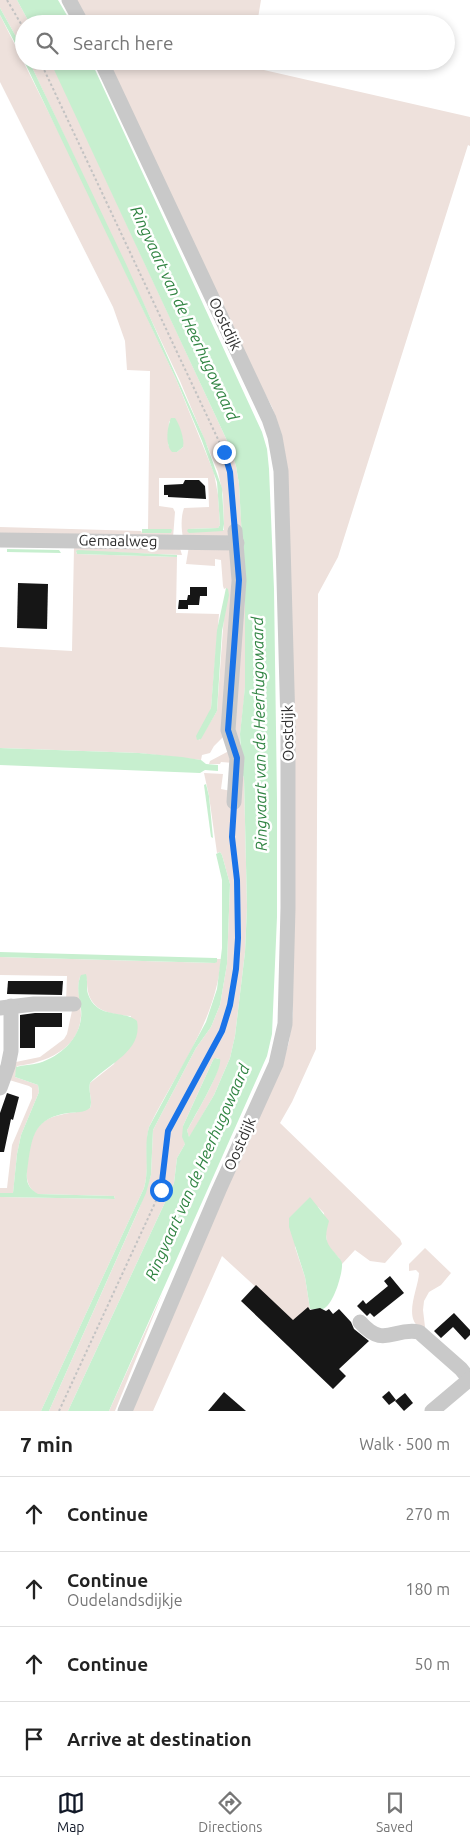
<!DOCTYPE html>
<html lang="en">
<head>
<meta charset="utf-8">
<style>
  :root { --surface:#fff; --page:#f6f6f6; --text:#222; --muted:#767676; --line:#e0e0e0; --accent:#111827 }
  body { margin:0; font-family:Ubuntu,sans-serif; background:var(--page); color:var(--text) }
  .stop { position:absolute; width:15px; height:15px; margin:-11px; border:4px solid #1a73e8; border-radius:50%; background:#fff }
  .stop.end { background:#1a73e8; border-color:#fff; box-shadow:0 1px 5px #0008 }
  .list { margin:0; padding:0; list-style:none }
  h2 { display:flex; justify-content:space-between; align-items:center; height:65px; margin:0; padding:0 20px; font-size:21px }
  h2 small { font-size:16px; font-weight:400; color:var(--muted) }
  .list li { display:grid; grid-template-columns:32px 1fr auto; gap:15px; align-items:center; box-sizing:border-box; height:75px; padding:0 20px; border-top:1px solid var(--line) }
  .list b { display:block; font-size:19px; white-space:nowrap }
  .list p { margin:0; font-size:16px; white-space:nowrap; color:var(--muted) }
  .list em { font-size:16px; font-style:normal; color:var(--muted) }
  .icon { flex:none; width:28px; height:28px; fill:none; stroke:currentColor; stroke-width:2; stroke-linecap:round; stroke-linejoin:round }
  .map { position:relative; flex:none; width:470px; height:1411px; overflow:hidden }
  .search { position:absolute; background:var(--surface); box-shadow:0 2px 8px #0003; left:15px; right:15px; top:15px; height:55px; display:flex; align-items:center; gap:12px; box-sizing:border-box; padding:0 18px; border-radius:28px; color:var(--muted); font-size:19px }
  .sheet { height:365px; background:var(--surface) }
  nav { display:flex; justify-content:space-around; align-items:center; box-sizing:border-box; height:70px; border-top:1px solid var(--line); background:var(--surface); font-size:14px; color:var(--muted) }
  nav a { display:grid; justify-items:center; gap:2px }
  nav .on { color:var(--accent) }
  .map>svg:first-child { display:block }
</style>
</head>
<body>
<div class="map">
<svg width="470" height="1411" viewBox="0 0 470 1411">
  <rect width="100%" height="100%" fill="#fff"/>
  <g fill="#eee1dc" fill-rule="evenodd">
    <path d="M0,0H17L30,24H24V51L0,8Z"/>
    <path d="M75,0H261L257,24H87Z"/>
    <path d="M0,15L70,155L176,379L214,473L218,495L220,525L218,528L188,529L224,530L223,495L218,472L180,381L29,61H50L55,70L230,447L236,466L239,484C243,552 247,619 245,687C244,706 240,725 240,744L233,740L240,621L229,538L183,537C181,528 181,516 184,508L209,507L208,478H159V506L173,508L175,512L173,538L0,537V527L141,531L142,533H171V529H148L150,371L127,370L125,341L113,307L0,82ZM169,421C178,429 184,434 183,447L177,452L168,445Z"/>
    <path d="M107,61H252L251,67L470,117V146L468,145L338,557L318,594L316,1049L292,1102L280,1123L400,1239L402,1244L385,1263L370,1261L355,1250L342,1264L339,1258L327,1245L324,1213L318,1207L295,1247L305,1277L310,1309L296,1324L222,1256L153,1411H130L285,1055L289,1042L293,1013V795L277,421L272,407L258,381Z"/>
    <path d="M179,545L182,555L76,551L77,554L177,557L176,613L219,614L211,708L199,741L217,711L226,588L224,589L223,586L221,560L215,559V566L186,564L189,546L228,548L233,554L225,735L214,746L210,753L202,755L201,760L139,753L0,748V647L72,651L74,547Z"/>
    <path d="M227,752H232L234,763L221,762L220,764H209L210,761Z"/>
    <path d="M204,773L223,774L221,789L231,791L242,773L244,778L247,907L245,952L235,1036L230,1058L214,1095L189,1138L187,1130L189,1127C195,1115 223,1069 219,1059L217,1058L213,1060L183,1126L185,1144L177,1158L174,1183L68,1411H49L139,1209L151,1175L153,1130L196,1048L211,1027L220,1005L227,964L230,884L222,855L220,852L217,853L209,796Z"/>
    <path d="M0,957L215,963L217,959H221C216,1022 176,1072 149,1127C144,1147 150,1168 144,1188L41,1411H0V1197L115,1199L114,1196L37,1194C27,1187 26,1179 27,1167C30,1144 32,1120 60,1115C71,1112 80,1113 90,1108C93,1100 88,1092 90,1083L114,1064L131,1016C105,1014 86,1009 87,979L80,977C76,990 81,1002 81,1015C80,1049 45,1063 17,1066L15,1077L38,1085L39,1092L21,1135L17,1154L13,1194L0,1193V1188H7L12,1145L32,1098V1088L29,1086L6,1079L11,1063L40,1057L64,1039L67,1034L73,1006L66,1002L67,976L0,975Z"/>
    <path d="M425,1248L451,1273L441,1285L429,1292L424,1301L423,1310L425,1327L423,1329C401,1321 419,1287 419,1273L416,1270L409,1271V1264Z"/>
    <path d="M163,1292L115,1411H109Z"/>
  </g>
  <g fill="#c7efcf">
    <path d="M17,0H58L72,24H30Z"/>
    <path d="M0,8L24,51V60L0,15Z"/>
    <path d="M24,61H29L127,266L205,440L222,488L224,524L223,531L189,533L187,531L188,529L218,528L220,525L217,482L202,441L176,379Z"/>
    <path d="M50,61H91L262,432L267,449L269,469L274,589L277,800V917L272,1034L267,1056L109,1411H68L174,1183L177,1158L185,1144L182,1137L183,1126L213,1060L215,1058L220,1059C223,1069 195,1115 189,1127L187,1130L189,1137L214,1095L230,1058L235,1036L245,952L247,907L244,778L242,773L240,734L245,687V594L239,484L236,466L230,447Z"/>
    <path d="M171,418H175C179,423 185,440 183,447L177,452H172C165,445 167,427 171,418Z"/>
    <path d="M142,529H171L172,530L171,533H142Z"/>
    <path d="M7,549L59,550L61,553L7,552Z"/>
    <path d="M78,550L177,555V557L77,554L76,551Z"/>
    <path d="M226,588L228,589L229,595L222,631L217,711L201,739L197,740L196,736L211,708L217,630Z"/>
    <path d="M0,748L139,753L182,757L201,760L206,764L218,765V771L205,770L200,773L0,765Z"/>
    <path d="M206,784L209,796L213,838L211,837L204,785Z"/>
    <path d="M220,852L222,855L230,884L227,964L220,1005L211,1027L196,1048L153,1130L151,1175L146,1193L49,1411H41L144,1188C150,1168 143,1147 149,1127L206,1022L217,989L222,948V880L216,854Z"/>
    <path d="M0,952L215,958H217V962L215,963L0,957Z"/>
    <path d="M86,974C88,981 86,988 88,994C97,1020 123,1009 137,1021C143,1052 107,1064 90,1083C88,1092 93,1100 90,1108C84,1113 77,1112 68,1113C35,1118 32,1135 28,1164C26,1178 25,1186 38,1194L114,1196L115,1199L0,1197V1193H13L17,1154L21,1135L39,1092L38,1085L15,1077L16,1067C23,1065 31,1065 39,1063C62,1056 84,1035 81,1009C79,998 76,985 81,975Z"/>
    <path d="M310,1197L329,1221C325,1236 324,1241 335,1253C337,1256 341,1259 342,1263C343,1273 334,1301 326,1307C321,1311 316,1310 310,1309L305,1277L289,1227V1218Z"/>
  </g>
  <g fill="#161616">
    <path d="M185,480H199L205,486L206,499L168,497V495H164V485L183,484Z"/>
    <path d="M18,583L48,584L47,629L17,628Z"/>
    <path d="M190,587H207V596H200L199,605H188V609H178L179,600H187L188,595H190Z"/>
    <path d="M8,981H63L62,995L7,994Z"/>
    <path d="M35,1013H62V1027H35V1048H20V1015Z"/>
    <path d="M7,1093L19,1097L13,1120L11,1119L4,1152H0V1113Z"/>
    <path d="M390,1276L404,1293L374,1317L370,1313L367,1316L357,1306L363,1300L366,1304L388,1286L384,1281Z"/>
    <path d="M256,1285L293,1320L308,1307L310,1310L320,1308L326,1311L329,1309L333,1314L339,1309L351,1322L354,1329L369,1341L339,1369L346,1376L333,1389L241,1301Z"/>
    <path d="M454,1313L470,1330V1335L465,1340L453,1327L441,1338L434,1331Z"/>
    <path d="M389,1391L396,1400L389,1405L382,1397Z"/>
    <path d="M224,1392L246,1411H208Z"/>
    <path d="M405,1393L413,1403L404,1411L395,1401Z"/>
  </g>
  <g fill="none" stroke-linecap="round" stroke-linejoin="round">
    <g stroke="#c3c3c3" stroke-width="2" stroke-dasharray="2.5 2.5" stroke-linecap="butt">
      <path d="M7,0L24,29"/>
      <path d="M40,61L224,452L229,471L234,519"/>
      <path d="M59,1411L161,1190C167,1171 163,1150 168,1131L222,1031C240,985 241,928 237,879C236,866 232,852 232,838C231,830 233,822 233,815"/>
    </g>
    <g stroke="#c9c9c9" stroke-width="15">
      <path d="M69,0L82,24"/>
      <path d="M101,61L269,419L275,437L281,471L288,725V908L285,1024L276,1064L219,1190L125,1411"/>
      <path d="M0,540L237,543"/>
      <path d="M234,802L237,758L228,730L239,580L235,531"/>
      <path d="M0,1008L34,1004H74"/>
      <path d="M0,1088L8,1066L11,1051V1006"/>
      <path d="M360,1322C384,1349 393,1327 419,1332L461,1369L469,1379"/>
      <path d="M432,1411L470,1379"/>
    </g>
  </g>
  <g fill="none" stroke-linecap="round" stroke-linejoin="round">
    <path stroke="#1a73e8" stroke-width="6" d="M161,1190L168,1131L222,1031L230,1005L236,969L238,938L237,880L232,837L237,758L228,730L239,580L230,472L224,452"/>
  </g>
  <g text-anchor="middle" stroke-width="5" stroke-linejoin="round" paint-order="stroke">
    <g font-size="15" fill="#2f2f2f" stroke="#fff">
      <text transform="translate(225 324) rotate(65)" y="5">Oostdijk</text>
      <text transform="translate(118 541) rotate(1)" y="5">Gemaalweg</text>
      <text transform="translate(288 733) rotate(-91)" y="5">Oostdijk</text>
      <text transform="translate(240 1144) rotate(-66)" y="5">Oostdijk</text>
    </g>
    <g font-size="16" font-style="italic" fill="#308442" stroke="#fff">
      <text transform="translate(185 313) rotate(65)" y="6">Ringvaart van de Heerhugowaard</text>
      <text transform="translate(259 734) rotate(-91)" y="6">Ringvaart van de Heerhugowaard</text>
      <text transform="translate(197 1172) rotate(-66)" y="6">Ringvaart van de Heerhugowaard</text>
    </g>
  </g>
</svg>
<div class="stop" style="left:161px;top:1190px"></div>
<div class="stop end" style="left:224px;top:452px"></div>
<div class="search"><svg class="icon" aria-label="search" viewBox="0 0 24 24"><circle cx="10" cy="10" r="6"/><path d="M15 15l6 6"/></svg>Search here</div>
</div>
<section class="sheet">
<h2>7 min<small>Walk · 500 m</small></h2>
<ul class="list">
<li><svg class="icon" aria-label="ahead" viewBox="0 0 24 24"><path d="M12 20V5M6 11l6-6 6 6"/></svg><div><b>Continue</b></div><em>270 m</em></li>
<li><svg class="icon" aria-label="ahead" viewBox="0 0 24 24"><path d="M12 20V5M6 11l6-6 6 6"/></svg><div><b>Continue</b><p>Oudelandsdijkje</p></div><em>180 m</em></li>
<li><svg class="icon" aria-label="ahead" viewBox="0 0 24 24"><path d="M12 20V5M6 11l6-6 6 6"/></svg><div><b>Continue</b></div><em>50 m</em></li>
<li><svg class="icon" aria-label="arrive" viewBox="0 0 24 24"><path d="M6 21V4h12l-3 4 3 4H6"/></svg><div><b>Arrive at destination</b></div></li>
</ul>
</section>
<nav>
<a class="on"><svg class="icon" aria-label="map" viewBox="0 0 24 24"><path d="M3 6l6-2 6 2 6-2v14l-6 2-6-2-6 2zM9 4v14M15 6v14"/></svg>Map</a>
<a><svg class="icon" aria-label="directions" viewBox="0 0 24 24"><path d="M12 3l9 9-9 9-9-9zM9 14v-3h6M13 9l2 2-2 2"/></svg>Directions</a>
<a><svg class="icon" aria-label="saved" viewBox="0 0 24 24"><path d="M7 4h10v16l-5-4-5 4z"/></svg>Saved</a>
</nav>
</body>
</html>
